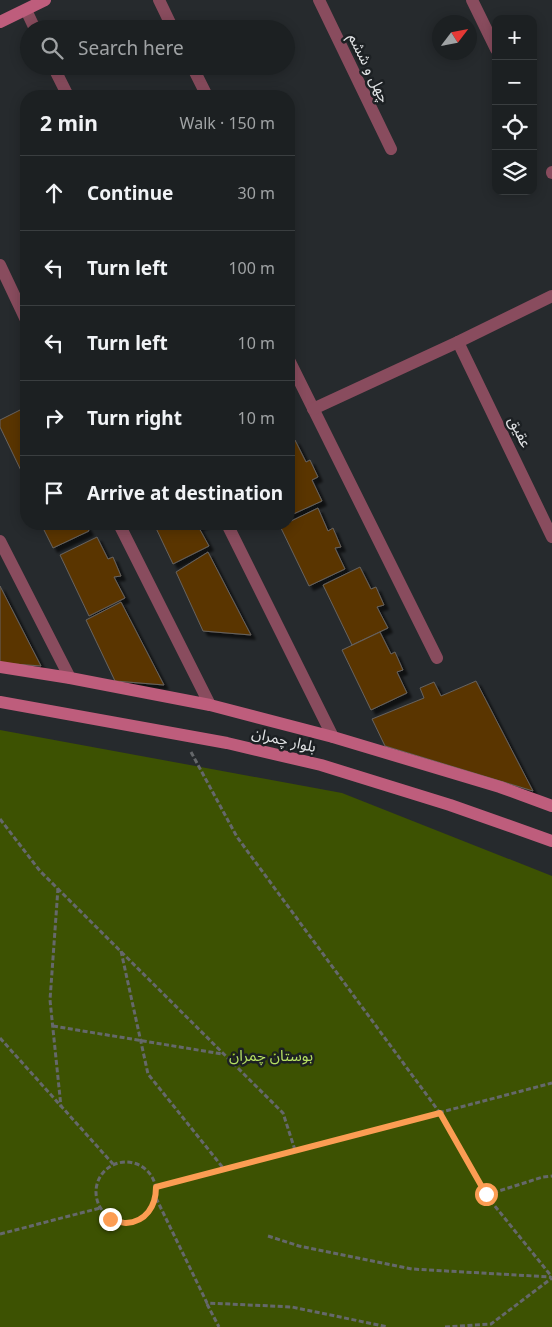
<!DOCTYPE html>
<html lang="en">
<head>
<meta charset="utf-8">
<style>
  :root { --surface:#1c2022; --page:#292d2f; --text:#f1f3f6; --muted:#a0a3a5; --line:#3a3e40 }
  body { margin:0; font-family:"Noto Sans","Noto Sans Arabic",sans-serif; background:var(--page); color:var(--text) }
  .controls { position:absolute; right:15px; top:15px; display:grid; overflow:hidden; border-radius:10px; box-shadow:0 2px 12px #0003 }
  .controls button { width:45px; height:45px; display:grid; place-items:center; padding:0; border:0; border-bottom:1px solid var(--line); background:var(--surface); color:var(--text); font:25px sans-serif }
  .compass { position:absolute; left:432px; top:15px; width:45px; height:45px; border-radius:50%; background:var(--surface); box-shadow:0 2px 12px #0003; rotate:58deg }
  .stop { position:absolute; width:15px; height:15px; margin:-11px; border:4px solid #fc9d53; border-radius:50%; background:#fff }
  .stop.end { background:#fc9d53; border-color:#fff; box-shadow:0 1px 5px #0008 }
  .list { margin:0; padding:0; list-style:none }
  h2 { display:flex; justify-content:space-between; align-items:center; height:65px; margin:0; padding:0 20px; font-size:21px }
  h2 small { font-size:16px; font-weight:400; color:var(--muted) }
  .list li { display:grid; grid-template-columns:32px 1fr auto; gap:15px; align-items:center; box-sizing:border-box; height:75px; padding:0 20px; border-top:1px solid var(--line) }
  .list b { display:block; font-size:19px; white-space:nowrap }
  .list em { font-size:16px; font-style:normal; color:var(--muted) }
  .icon { flex:none; width:28px; height:28px; fill:none; stroke:currentColor; stroke-width:2; stroke-linecap:round; stroke-linejoin:round }
  .map { position:relative; flex:none; width:552px; height:1327px; overflow:hidden }
  .search { position:absolute; background:var(--surface); box-shadow:0 2px 12px #0003; left:20px; top:20px; width:275px; height:55px; display:flex; align-items:center; gap:12px; box-sizing:border-box; padding:0 18px; border-radius:28px; color:var(--muted); font-size:19px }
  .panel { position:absolute; background:var(--surface); box-shadow:0 2px 12px #0003; left:20px; top:90px; width:275px; height:440px; border-radius:20px }
  .map>svg:first-child { display:block }
</style>
</head>
<body>
<div class="map">
<svg width="552" height="1327" viewBox="0 0 552 1327">
  <defs>
    <filter id="shadow"><feDropShadow dx="4.5" dy="4.5" stdDeviation="1" flood-color="#0009"/></filter>
  </defs>
  <rect width="100%" height="100%" fill="#262a2d"/>
  <path fill="#3d5202" d="M0,730L342,793L552,876V1327H0Z"/>
  <g fill="#5a3606" stroke="#67635f" filter="url(#shadow)">
    <path d="M26,407V481L0,427V420Z"/>
    <path d="M295,440L306,462L310,460L318,477L312,480L322,501L289,516V442Z"/>
    <path d="M318,508L328,531L333,528L341,547L335,548L345,569L309,586L280,526L289,524V522Z"/>
    <path d="M41,524H85L89,531L53,548Z"/>
    <path d="M154,524H205L198,526L209,546L173,564Z"/>
    <path d="M97,537L108,559L113,557L121,576L114,577L125,598L89,616L60,555Z"/>
    <path d="M208,552L251,635L203,631L176,572Z"/>
    <path d="M360,567L371,589L376,587L384,605L377,607L388,628L352,645L323,585Z"/>
    <path d="M0,586L41,666L0,663Z"/>
    <path d="M121,602L164,685L115,681L86,620Z"/>
    <path d="M380,632L391,654L395,652L403,670L397,672L407,693L371,710L342,650Z"/>
    <path d="M476,681L533,791L385,746L372,719L424,698L420,688L434,682L441,696Z"/>
  </g>
  <g fill="none" stroke-linecap="round" stroke-linejoin="round">
    <g stroke="#65686b" stroke-width="3" stroke-dasharray="5 2.5" stroke-linecap="butt">
      <path d="M191,752L237,837L440,1113L486,1195L552,1277"/>
      <path d="M0,819L40,871L283,1113L295,1150"/>
      <path d="M58,888L50,1000L61,1107"/>
      <path d="M121,951L148,1074L224,1169"/>
      <path d="M53,1026L222,1054"/>
      <path d="M0,1038L113,1164"/>
      <circle cx="126" cy="1192" r="30"/>
      <path d="M156,1187L552,1083"/>
      <path d="M486,1195L543,1177L552,1176"/>
      <path d="M156,1198L207,1303L292,1307L388,1327"/>
      <path d="M0,1234L100,1208"/>
      <path d="M268,1236L299,1246L412,1269L551,1277"/>
      <path d="M207,1304L219,1327"/>
      <path d="M445,1327L491,1324L552,1278"/>
    </g>
    <g stroke="#894c5e" stroke-width="12">
      <path d="M159,0L173,29"/>
      <path d="M319,0L391,149"/>
      <path d="M472,0L496,49"/>
      <path d="M26,10L35,29"/>
      <path d="M53,66L68,96"/>
      <path d="M192,66L207,96"/>
      <path d="M552,172V173"/>
      <path d="M0,265L26,320"/>
      <path d="M458,342L552,537"/>
      <path d="M289,360L437,658"/>
      <path d="M313,409L458,342L552,296"/>
      <path d="M119,524L210,705"/>
      <path d="M227,524L333,737"/>
      <path d="M0,541L70,678"/>
    </g>
    <g stroke="#be5d7c" stroke-width="12">
      <path d="M0,22L45,0"/>
      <path d="M0,667L70,678L210,705L333,737L500,787L552,806"/>
      <path d="M0,702L227,743L321,765L450,805L552,841"/>
    </g>
  </g>
  <g fill="none" stroke-linecap="round" stroke-linejoin="round">
    <path stroke="#fc9d53" stroke-width="6" d="M110,1219C115,1220 121,1223 126,1223C146,1222 156,1206 156,1187L440,1113L486,1194"/>
  </g>
  <g text-anchor="middle" stroke-width="5" stroke-linejoin="round" paint-order="stroke">
    <g font-size="15" fill="#e3e5e7" stroke="#1c2023">
      <text transform="translate(369 68) rotate(64)" y="5">چهل و ششم</text>
      <text transform="translate(520 432) rotate(64)" y="5">عقیق</text>
      <text transform="translate(284 740) rotate(13)" y="5">بلوار چمران</text>
    </g>
    <g font-size="15" fill="#b7e164" stroke="#1c2023">
      <text x="271" y="1061">بوستان چمران</text>
    </g>
  </g>
</svg>
<div class="controls">
<button>+</button>
<button>−</button>
<button><svg class="icon" aria-label="locate" viewBox="0 0 24 24"><circle cx="12" cy="12" r="6"/><path d="M12 2v4M12 18v4M2 12h4M18 12h4"/></svg></button>
<button><svg class="icon" aria-label="layers" viewBox="0 0 24 24"><path d="M12 4l9 5-9 5-9-5zM3 14l9 5 9-5"/></svg></button>
</div>
<svg class="compass" viewBox="-18 -18 36 36"><path d="M0-13l5 13h-10z" fill="#e53935"/><path d="M0 13l5-13h-10z" fill="#a0a3a5"/></svg>
<div class="stop" style="left:486px;top:1194px"></div>
<div class="stop end" style="left:110px;top:1219px"></div>
<div class="search"><svg class="icon" aria-label="search" viewBox="0 0 24 24"><circle cx="10" cy="10" r="6"/><path d="M15 15l6 6"/></svg>Search here</div>
<section class="panel">
<h2>2 min<small>Walk · 150 m</small></h2>
<ul class="list">
<li><svg class="icon" aria-label="ahead" viewBox="0 0 24 24"><path d="M12 20V5M6 11l6-6 6 6"/></svg><div><b>Continue</b></div><em>30 m</em></li>
<li><svg class="icon" aria-label="left" viewBox="0 0 24 24"><path d="M17 20v-9H6M10 6l-5 5 5 5"/></svg><div><b>Turn left</b></div><em>100 m</em></li>
<li><svg class="icon" aria-label="left" viewBox="0 0 24 24"><path d="M17 20v-9H6M10 6l-5 5 5 5"/></svg><div><b>Turn left</b></div><em>10 m</em></li>
<li><svg class="icon" aria-label="right" viewBox="0 0 24 24"><path d="M7 20v-9h11M14 6l5 5-5 5"/></svg><div><b>Turn right</b></div><em>10 m</em></li>
<li><svg class="icon" aria-label="arrive" viewBox="0 0 24 24"><path d="M6 21V4h12l-3 4 3 4H6"/></svg><div><b>Arrive at destination</b></div></li>
</ul>
</section>
</div>
</body>
</html>
